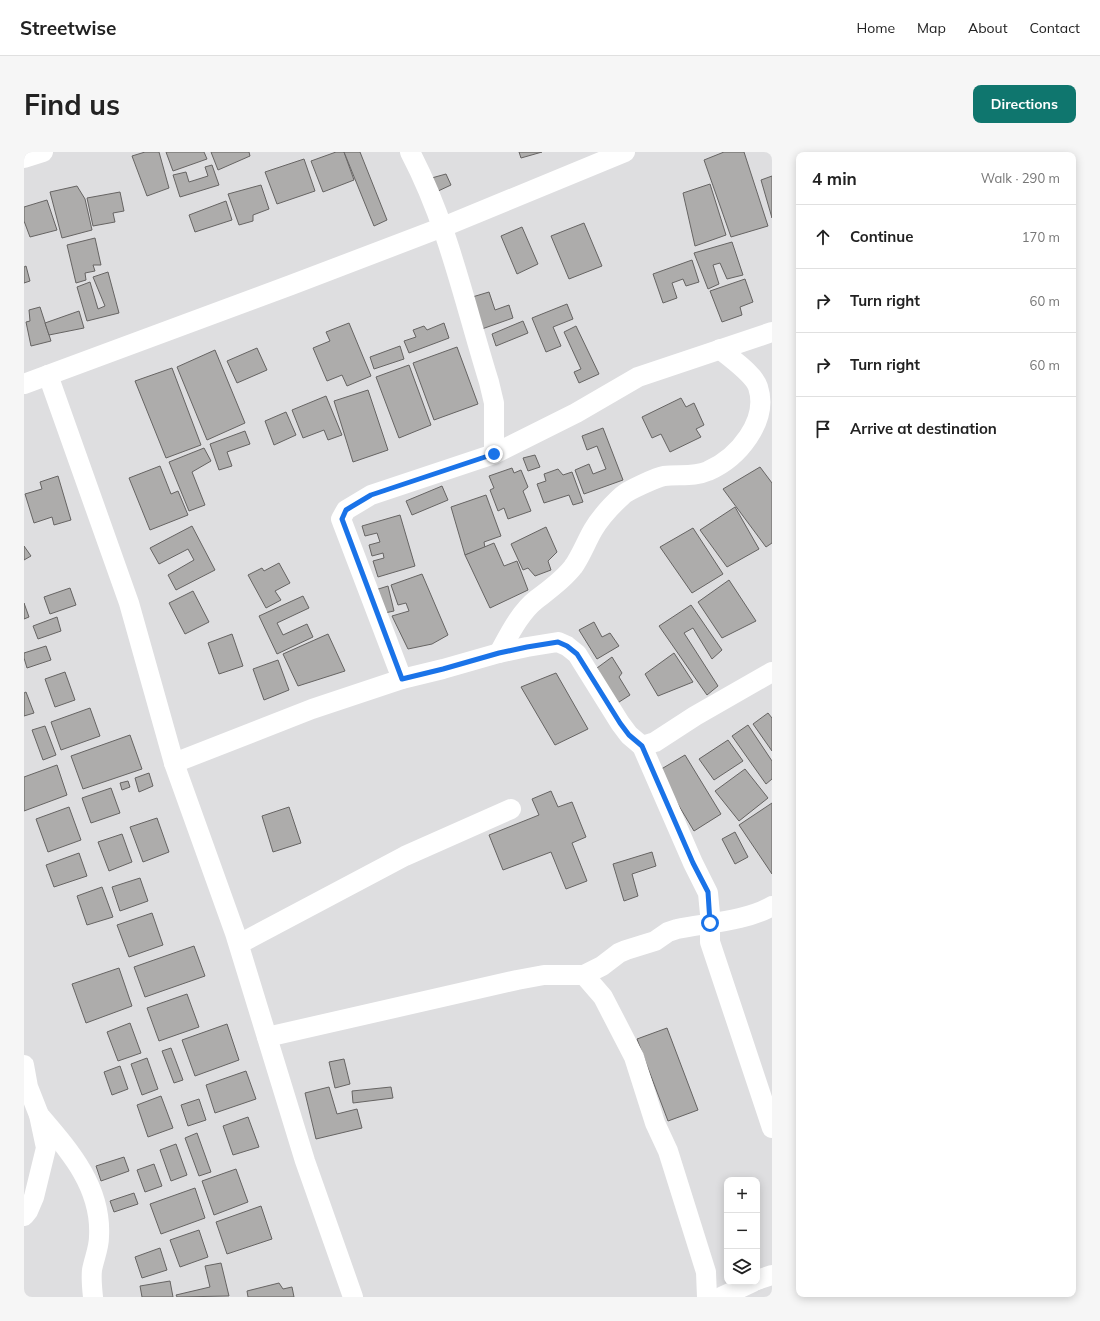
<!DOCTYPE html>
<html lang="en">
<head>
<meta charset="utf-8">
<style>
  :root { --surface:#fff; --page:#f6f6f6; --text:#222; --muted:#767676; --line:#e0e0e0; --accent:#0f766e }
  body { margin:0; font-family:Mulish,sans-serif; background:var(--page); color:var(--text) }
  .controls { position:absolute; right:12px; bottom:12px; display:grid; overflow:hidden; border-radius:8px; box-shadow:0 2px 10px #0003 }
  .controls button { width:36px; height:36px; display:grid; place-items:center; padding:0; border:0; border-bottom:1px solid var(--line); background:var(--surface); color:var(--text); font:20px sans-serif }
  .stop { position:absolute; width:12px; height:12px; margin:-9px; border:3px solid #1a73e8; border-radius:50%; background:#fff }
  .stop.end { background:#1a73e8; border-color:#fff; box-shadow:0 1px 4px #0008 }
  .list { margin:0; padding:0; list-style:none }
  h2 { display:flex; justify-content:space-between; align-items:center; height:52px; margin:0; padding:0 16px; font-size:17px }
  h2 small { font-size:13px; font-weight:400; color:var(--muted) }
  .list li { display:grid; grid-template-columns:26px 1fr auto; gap:12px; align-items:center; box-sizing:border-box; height:64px; padding:0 16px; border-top:1px solid var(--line) }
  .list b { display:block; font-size:15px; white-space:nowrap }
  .list em { font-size:13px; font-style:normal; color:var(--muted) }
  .icon { flex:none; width:22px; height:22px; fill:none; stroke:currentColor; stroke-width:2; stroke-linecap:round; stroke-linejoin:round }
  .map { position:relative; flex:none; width:748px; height:1145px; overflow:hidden; border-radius:8px }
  header { display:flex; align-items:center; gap:24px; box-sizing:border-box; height:56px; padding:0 20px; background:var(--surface); border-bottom:1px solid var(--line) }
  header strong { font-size:19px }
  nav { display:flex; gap:22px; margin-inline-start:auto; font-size:14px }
  .intro { display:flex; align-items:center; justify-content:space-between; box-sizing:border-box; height:96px; padding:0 24px }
  h1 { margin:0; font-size:28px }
  .button { padding:10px 18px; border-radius:8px; background:var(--accent); color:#fff; font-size:14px; font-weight:700 }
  main { display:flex; gap:24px; padding:0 24px }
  aside { flex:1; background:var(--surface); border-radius:8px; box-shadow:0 2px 10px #0003 }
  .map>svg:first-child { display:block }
</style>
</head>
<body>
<header>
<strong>Streetwise</strong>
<nav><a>Home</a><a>Map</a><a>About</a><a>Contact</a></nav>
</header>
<div class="intro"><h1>Find us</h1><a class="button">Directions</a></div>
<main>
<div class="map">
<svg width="748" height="1145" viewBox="0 0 748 1145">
  <rect width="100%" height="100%" fill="#dedee0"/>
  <g fill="#adacab" stroke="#666463">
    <path d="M121,0H135L145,36L123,44L108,4Z"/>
    <path d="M142,0H180L183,7L149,19Z"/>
    <path d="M187,0H225L226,4L194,18Z"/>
    <path d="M312,0H320L330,28L299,40L287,9Z"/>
    <path d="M320,0H336L363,68L350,74Z"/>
    <path d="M495,0H518L497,6Z"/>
    <path d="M700,0H720L744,74L707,85L680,8Z"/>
    <path d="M280,7L291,39L253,52L241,20Z"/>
    <path d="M188,13L195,33L156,45L149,23L162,20L165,30L184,24L181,15Z"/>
    <path d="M422,22L427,33L412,40L404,27Z"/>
    <path d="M748,24V66L737,28Z"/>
    <path d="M686,32L702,83L671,94L659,41Z"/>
    <path d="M237,33L245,57L229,63V69L215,73L204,42Z"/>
    <path d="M53,34L61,47L68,78L38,86L26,40Z"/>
    <path d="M96,40L100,59L89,61L91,70L69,74L63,46Z"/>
    <path d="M23,48L33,78L6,85L0,69V55Z"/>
    <path d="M202,49L208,68L171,80L165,63Z"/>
    <path d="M560,71L578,114L545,127L527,84Z"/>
    <path d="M498,75L514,112L493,122L477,84Z"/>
    <path d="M71,86L77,113H69L71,119L61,121L62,128L52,131L43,93Z"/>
    <path d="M708,90L719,123L703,127L696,111L689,113L695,132L684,137L670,101Z"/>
    <path d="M668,108L675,130L662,134L659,127L648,131L653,146L639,151L629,122Z"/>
    <path d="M2,114L6,129L0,131V115Z"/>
    <path d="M84,120L95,161L63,169L53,135L66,130L74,157L81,154L69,125Z"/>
    <path d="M721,127L729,150L716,155L718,163L698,170L686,139Z"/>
    <path d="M465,140L471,158L485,153L489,166L455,178L445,146Z"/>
    <path d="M543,152L549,167L529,175L537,194L522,200L508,166Z"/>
    <path d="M16,155L27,189L7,194L2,170L6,169L5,158Z"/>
    <path d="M55,159L60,176L25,183L21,171Z"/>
    <path d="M499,169L504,181L472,194L468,182Z"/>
    <path d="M325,171L347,224L323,234L318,223L303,229L289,196L306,189L302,180Z"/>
    <path d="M420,171L425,186L385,201L380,189L392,185L389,178L400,174L403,178Z"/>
    <path d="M552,174L575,222L555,231L550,220L557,217L540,180Z"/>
    <path d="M376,194L380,207L350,217L346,205Z"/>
    <path d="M433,195L454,252L410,268L389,211Z"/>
    <path d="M233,196L243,218L213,231L203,209Z"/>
    <path d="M191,198L221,271L183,288L153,215Z"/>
    <path d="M385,213L407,273L375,286L352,225Z"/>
    <path d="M148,216L177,293L142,306L111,229Z"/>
    <path d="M344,238L364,298L329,310L310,249Z"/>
    <path d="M302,244L318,283L304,288L300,278L279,286L268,258Z"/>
    <path d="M657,246L662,255L670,251L680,273L672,277L677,285L646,300L637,282L628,286L618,265Z"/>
    <path d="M262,260L272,283L250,293L241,269Z"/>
    <path d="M579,276L599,328L560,342L551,318L565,312L569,322L582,317L573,294L563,298L558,284Z"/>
    <path d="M221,279L226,292L203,300L208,314L195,318L186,292Z"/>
    <path d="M180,296L187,309L168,320L181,353L165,359L145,310Z"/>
    <path d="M511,303L516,315L504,319L499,306Z"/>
    <path d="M136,314L147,342L154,339L164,363L126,378L105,326Z"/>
    <path d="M736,315L748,331V391L742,395L699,337Z"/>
    <path d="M488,316L490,321L497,318L504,335L499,339L507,359L484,367L480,356L474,359L466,338L470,336L465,324Z"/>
    <path d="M534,317L539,323L548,320L559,350L549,353L545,343L520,351L513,332L522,329L520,322Z"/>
    <path d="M34,324L47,368L30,373L28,365L10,371L1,342L18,337L16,330Z"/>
    <path d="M418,334L424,348L388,363L382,349Z"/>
    <path d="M462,343L477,384L460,390L461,396L441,403L427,355Z"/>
    <path d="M711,355L735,397L703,415L676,378Z"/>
    <path d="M376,363L391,414L354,425L349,409L360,406L359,401L348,404L345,393L356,390L353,381L341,384L338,374Z"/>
    <path d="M168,374L191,418L152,438L144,423L170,408L164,397L135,412L126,396Z"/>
    <path d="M522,375L533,400L524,409L527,418L511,424L504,416L499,418L487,392Z"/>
    <path d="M669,376L699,422L668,441L636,395Z"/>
    <path d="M470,391L480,414L493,409L504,438L466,456L441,403Z"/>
    <path d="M0,394L7,404L0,408Z"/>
    <path d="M255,411L266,431L251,439L257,448L242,456L224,423L238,416L240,419Z"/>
    <path d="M398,422L424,483L408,492L384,497L368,464L385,459L382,451L374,453L367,433Z"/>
    <path d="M705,428L732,469L698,486L674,450Z"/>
    <path d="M364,434L370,459L356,462L348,439Z"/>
    <path d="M46,436L52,453L26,462L20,445Z"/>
    <path d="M169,439L185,470L161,482L145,451Z"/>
    <path d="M279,444L285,456L253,471L259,483L283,472L289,485L253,502L235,464Z"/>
    <path d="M0,451L5,465L0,467Z"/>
    <path d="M667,453L698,498L688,507L669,476L660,481L694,534L683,543L635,474Z"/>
    <path d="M33,465L37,479L14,487L9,474Z"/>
    <path d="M570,470L578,485L586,481L595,494L573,507L555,478Z"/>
    <path d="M208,482L219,514L195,522L184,491Z"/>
    <path d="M304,482L321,519L274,534L259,502Z"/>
    <path d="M22,494L27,508L3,516L0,506V501Z"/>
    <path d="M650,501L669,530L634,544L621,522Z"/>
    <path d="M588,505L598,521L595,525L606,543L592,552L573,516Z"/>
    <path d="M254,508L265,538L240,548L229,517Z"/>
    <path d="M41,520L51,548L31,555L21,527Z"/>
    <path d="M532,521L564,577L531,593L497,535Z"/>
    <path d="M2,540L10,561L0,564V541Z"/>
    <path d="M66,556L76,584L37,598L27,570Z"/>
    <path d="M744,561L748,566V599L729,572Z"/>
    <path d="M724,573L748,609V627L742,632L708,584Z"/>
    <path d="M21,574L32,603L19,608L8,578Z"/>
    <path d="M106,583L118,617L59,637L47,604Z"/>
    <path d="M704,588L719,609L690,628L675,607Z"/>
    <path d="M661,603L697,662L670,679L634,619Z"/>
    <path d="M33,613L43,643L0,659V625Z"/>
    <path d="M721,617L744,646L715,669L691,639Z"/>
    <path d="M125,621L129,634L115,640L111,626Z"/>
    <path d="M104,629L106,635L98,638L96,631Z"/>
    <path d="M87,636L96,661L67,671L58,646Z"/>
    <path d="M527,639L534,655L548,650L562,685L548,691L563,729L542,737L527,700L479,718L465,683L515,663L508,647Z"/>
    <path d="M748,651V722L715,673Z"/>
    <path d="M45,655L57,688L24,700L12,667Z"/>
    <path d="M265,655L277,691L249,700L238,664Z"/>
    <path d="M133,666L145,700L119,710L106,675Z"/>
    <path d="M711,680L724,705L711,712L698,687Z"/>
    <path d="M98,682L108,710L85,719L74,690Z"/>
    <path d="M628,700L632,714L608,722L614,744L600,749L589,712Z"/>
    <path d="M55,701L63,724L30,735L22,713Z"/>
    <path d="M116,726L124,749L96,759L88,735Z"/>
    <path d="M78,735L89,765L63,773L53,744Z"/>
    <path d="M128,761L139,793L105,805L93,773Z"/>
    <path d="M170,794L181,824L121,845L110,815Z"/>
    <path d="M95,816L108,854L62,871L48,832Z"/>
    <path d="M163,842L175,875L135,889L123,856Z"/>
    <path d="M106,871L117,901L94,909L83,880Z"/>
    <path d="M203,872L215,908L171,924L158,888Z"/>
    <path d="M643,876L674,958L644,969L613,887Z"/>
    <path d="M147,896L159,928L150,931L138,899Z"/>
    <path d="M123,906L134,937L118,943L107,912Z"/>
    <path d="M320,907L326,932L311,936L305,910Z"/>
    <path d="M96,914L104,937L88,943L80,920Z"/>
    <path d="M222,919L232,947L191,961L182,933Z"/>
    <path d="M305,935L313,962L333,957L338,976L292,987L281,941Z"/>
    <path d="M367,935L369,946L329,951L328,939Z"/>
    <path d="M137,944L149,976L124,985L113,953Z"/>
    <path d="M175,947L182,968L164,974L157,953Z"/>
    <path d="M224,965L235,995L209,1003L199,974Z"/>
    <path d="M173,981L187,1020L175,1024L161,986Z"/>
    <path d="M152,992L163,1023L147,1029L136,998Z"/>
    <path d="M100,1005L105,1019L77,1029L72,1014Z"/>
    <path d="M130,1012L138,1034L121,1040L113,1018Z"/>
    <path d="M212,1017L224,1050L190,1063L178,1029Z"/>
    <path d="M171,1036L181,1066L137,1082L126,1052Z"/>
    <path d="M110,1041L114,1052L90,1060L86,1049Z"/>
    <path d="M237,1054L248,1087L203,1102L192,1070Z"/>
    <path d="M175,1078L184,1105L156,1115L146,1088Z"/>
    <path d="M136,1096L143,1118L118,1126L111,1105Z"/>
    <path d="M197,1111L205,1144L153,1145L152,1143L186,1135L181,1114Z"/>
    <path d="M146,1129L149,1145H118L116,1134Z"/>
    <path d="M255,1131L259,1137L268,1135L270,1145H224L223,1139Z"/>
  </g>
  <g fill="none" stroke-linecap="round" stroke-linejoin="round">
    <g stroke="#fff" stroke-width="20">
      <path d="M386,0C424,72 441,153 465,230L470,251V302"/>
      <path d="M0,6L19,0"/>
      <path d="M24,223L105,451L150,611L211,781L281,1009L329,1145"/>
      <path d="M0,232L267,133L419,75L601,0"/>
      <path d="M475,501C485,483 496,460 513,447C526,437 539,428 549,415C557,404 562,390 569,378C576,366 588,353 599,343C603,339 633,325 640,324C654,322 671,325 684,319C714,306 745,269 734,235C730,222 706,206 696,197"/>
      <path d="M378,527L317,367L322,358L347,343L470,302L552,261L614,225L748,180"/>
      <path d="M618,594L669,711L684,741L686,762V790L748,976"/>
      <path d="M150,611L288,557L378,527L419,517L475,501L503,495L534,490L543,494L553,502L596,571L605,583L618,594L631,590L671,564L748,520"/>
      <path d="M215,792L381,704L487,657"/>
      <path d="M560,823L579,845L610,905L631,971L644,999L682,1120L683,1145"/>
      <path d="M243,885L493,828L520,823H560L578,814L595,801L602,798L631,789L644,780L653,777C682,771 723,769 748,754"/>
      <path d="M0,913L4,935L15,963L22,996L10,1045L4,1059L0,1064"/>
      <path d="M15,963C45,998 78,1035 75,1085C75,1096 70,1107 68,1118C67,1127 68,1136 69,1145"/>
      <path d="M733,1128L748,1123"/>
      <path d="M697,1145L729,1130"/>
    </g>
  </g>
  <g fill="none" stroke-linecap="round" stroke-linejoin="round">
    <path stroke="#1a73e8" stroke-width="5" d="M470,302L347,343L322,358L318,367L378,527L419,517L475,501L503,495L534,490L543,494L553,502L596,571L605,583L618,594L669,711L684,740L686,771"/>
  </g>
</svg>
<div class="controls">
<button>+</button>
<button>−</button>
<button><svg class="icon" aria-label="layers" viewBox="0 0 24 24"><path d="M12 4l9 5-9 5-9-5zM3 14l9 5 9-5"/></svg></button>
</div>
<div class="stop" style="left:686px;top:771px"></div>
<div class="stop end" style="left:470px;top:302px"></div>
</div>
<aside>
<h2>4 min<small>Walk · 290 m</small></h2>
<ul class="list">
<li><svg class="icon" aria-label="ahead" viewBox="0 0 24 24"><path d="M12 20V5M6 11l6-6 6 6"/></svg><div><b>Continue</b></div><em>170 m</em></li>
<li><svg class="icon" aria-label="right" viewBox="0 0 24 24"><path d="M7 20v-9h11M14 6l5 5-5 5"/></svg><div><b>Turn right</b></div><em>60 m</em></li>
<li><svg class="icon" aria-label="right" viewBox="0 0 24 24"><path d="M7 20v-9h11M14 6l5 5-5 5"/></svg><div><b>Turn right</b></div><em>60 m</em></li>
<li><svg class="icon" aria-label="arrive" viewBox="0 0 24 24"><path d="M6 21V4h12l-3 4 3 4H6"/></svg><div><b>Arrive at destination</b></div></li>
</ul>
</aside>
</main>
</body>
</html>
